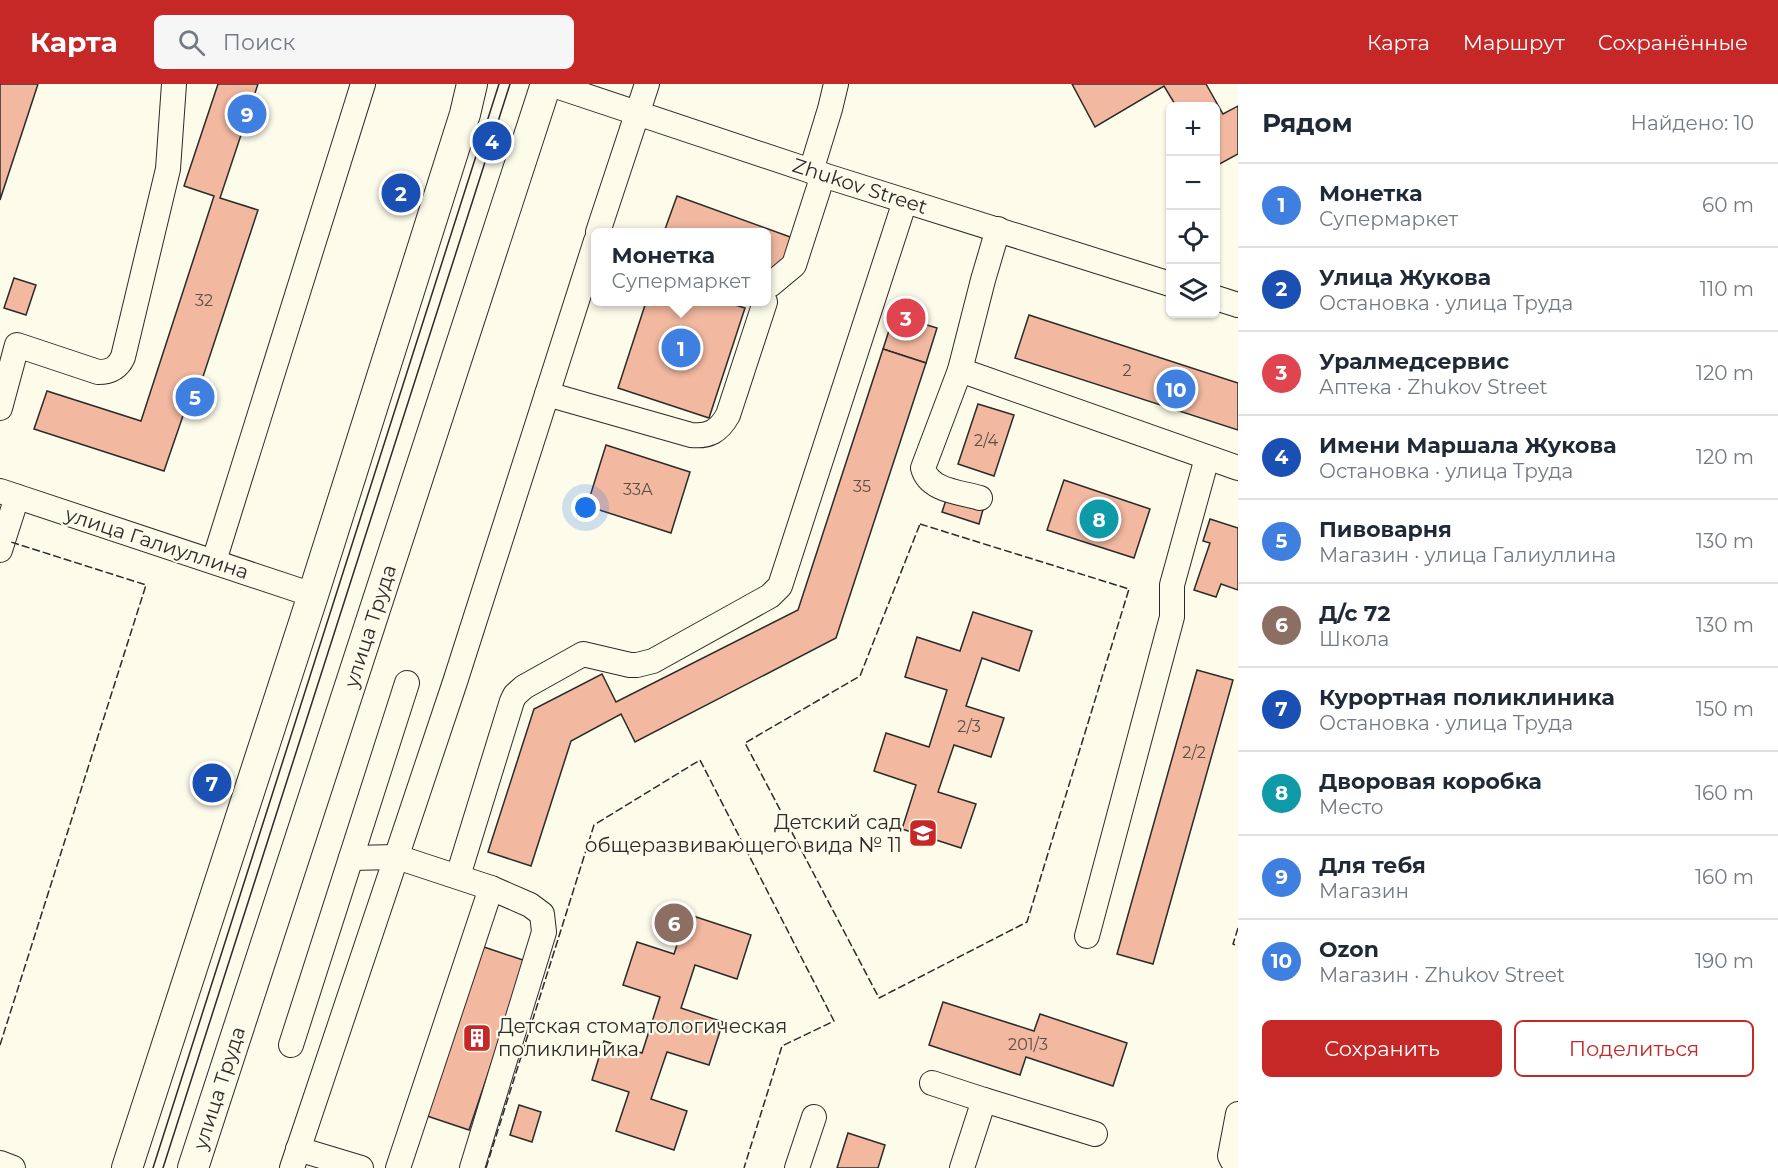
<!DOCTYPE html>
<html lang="ru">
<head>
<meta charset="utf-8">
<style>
  :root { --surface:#fff; --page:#f6f6f7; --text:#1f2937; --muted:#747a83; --line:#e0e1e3; --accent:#c62828 }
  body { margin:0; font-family:Montserrat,sans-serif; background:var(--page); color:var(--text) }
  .controls { position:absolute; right:18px; top:18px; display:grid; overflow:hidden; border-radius:9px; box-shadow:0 2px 4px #0004 }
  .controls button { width:54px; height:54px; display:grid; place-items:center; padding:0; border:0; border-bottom:2px solid var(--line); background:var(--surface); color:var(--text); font:30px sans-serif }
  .you { position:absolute; left:586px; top:424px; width:21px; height:21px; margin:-15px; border:4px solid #fff; border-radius:50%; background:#1a73e8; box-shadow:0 0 0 9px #1a73e833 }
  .badge { display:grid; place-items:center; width:39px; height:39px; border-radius:50%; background:var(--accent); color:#fff; font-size:20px; font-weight:700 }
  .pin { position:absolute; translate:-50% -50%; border:3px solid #fff; box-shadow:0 2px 6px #0006 }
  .popup { position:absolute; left:591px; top:144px; width:180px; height:78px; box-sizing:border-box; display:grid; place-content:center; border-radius:9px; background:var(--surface); filter:drop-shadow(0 2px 4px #0005); font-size:20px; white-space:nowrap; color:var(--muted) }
  .popup b { font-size:22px; color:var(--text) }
  .popup::after { content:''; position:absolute; left:50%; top:100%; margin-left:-12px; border:12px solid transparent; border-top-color:var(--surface) }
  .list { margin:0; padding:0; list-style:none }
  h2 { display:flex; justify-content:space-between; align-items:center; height:78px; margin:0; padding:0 24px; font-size:26px }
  h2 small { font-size:20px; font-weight:400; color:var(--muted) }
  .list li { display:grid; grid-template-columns:39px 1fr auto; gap:18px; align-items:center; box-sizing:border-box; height:84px; padding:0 24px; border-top:2px solid var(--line) }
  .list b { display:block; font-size:22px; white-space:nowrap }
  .list p { margin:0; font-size:20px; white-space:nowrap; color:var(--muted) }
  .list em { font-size:20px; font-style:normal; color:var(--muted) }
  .actions { display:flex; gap:12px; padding:18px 24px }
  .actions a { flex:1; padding:14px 0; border:2px solid var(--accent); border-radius:9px; text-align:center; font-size:21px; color:var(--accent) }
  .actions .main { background:var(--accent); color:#fff }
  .icon { flex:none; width:33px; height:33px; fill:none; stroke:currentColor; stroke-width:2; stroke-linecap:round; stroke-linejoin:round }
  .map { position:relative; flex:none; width:1238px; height:1084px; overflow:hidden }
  header { display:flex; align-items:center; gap:36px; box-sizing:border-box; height:84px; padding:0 30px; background:var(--accent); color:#fff }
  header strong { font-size:28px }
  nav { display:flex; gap:33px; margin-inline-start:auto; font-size:21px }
  .search { width:420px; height:54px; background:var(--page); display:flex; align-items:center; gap:15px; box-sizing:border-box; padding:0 21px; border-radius:9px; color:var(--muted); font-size:22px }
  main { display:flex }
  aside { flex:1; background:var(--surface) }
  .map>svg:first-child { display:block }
</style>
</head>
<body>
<header>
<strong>Карта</strong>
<div class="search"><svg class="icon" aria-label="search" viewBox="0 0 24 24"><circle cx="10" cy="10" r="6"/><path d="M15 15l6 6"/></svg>Поиск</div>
<nav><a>Карта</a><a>Маршрут</a><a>Сохранённые</a></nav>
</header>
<main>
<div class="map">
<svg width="1238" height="1084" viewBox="0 0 1238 1084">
  <rect width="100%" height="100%" fill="#fdfbea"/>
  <g fill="#f2b8a0" stroke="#2b2b2b" stroke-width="1.5">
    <path d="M0,0H38L0,116Z"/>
    <path d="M218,0H258L220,114L258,126L192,326L186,323L164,387L34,345L47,307L141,337L214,112L184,102Z"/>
    <path d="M1072,0H1206L1223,30L1238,22V70L1216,82V22H1176L1164,2L1095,43Z"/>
    <path d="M677,112L793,154L780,192L766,188V148H664Z"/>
    <path d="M14,194L36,201L26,231L4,224Z"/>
    <path d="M646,218H726L745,224L709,334L618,304Z"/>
    <path d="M894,231L937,244L926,279L883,265Z"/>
    <path d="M1029,231L1238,299V346L1015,274Z"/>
    <path d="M883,265L926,279L836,554L635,658L621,630L571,657L531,782L488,768L534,625L602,590L616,618L798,526Z"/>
    <path d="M978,320L1014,331L994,392L958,380Z"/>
    <path d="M606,361L690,388L671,449L587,422Z"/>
    <path d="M1064,396L1150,425L1134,474L1047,446Z"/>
    <path d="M948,410L984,422L979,440L942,428Z"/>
    <path d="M1210,435L1238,444V506L1221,500L1216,513L1194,506L1210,459L1203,457Z"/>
    <path d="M973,528L1032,547L1019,587L982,574L966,622L1004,634L991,673L954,661L938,708L976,720L961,764L902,745L916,701L874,687L886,649L929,663L947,606L905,593L917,553L960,567Z"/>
    <path d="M1197,586L1233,596L1153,880L1117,870Z"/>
    <path d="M687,830L751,851L737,895L695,881L681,924L723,938L709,981L667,968L651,1015L687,1027L674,1066L616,1047L629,1008L592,996L604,957L642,969L660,913L623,901L637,858L674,870Z"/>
    <path d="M484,863L526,877L469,1046L427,1032Z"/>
    <path d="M943,918L1034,947L1040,930L1127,959L1113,1002L1026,973L1020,991L929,961Z"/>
    <path d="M519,1021L541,1028L532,1058L510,1051Z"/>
    <path d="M848,1049L885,1061L878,1084H837Z"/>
  </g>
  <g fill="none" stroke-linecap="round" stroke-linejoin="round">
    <g stroke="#2b2b2b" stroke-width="26">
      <g id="minor">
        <path d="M550,0L823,91L1170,200"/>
        <path d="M811,87L830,25L836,0"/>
        <path d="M998,145L983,196L960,286L1238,384"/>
        <path d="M598,148L647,0"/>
        <path d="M766,201H770L794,181L823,91"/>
        <path d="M1216,214L1238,221"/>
        <path d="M960,286L923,384C929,407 960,408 980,414"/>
        <path d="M547,310L691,351C709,353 719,347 728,331L765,218"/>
        <path d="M0,324L17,261L98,288C111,288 118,284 123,273L168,85L174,0"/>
        <path d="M0,407L313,511"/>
        <path d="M0,466L17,413"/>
        <path d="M214,477L363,0"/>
        <path d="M351,774L397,773L491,804L530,821L542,830L544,848L472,1084"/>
        <path d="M458,792L512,617L515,611L524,603L583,570L630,581H637L653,577L770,512L780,502L905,117"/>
        <path d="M1087,852L1172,533V501L1207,374"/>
        <path d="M291,961L407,599"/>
        <path d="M932,999L984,1016"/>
        <path d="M1238,1030L1230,1072L1232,1076L1238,1082"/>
        <path d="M298,1065L361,1084"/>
        <path d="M0,1079L13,1084"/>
        <path d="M292,1084L455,598L596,157"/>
        <path d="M398,1084L491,804"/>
        <path d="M797,1084L814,1033"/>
        <path d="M962,1084L984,1016L1095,1050"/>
      </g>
    </g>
    <g stroke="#2b2b2b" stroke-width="32">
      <g id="major">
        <path d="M127,1084L313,511L465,30L472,0"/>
        <path d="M193,1084L546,0"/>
      </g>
    </g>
    <use href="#minor" stroke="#fdfbea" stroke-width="24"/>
    <use href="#major" stroke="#fdfbea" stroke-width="30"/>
    <g stroke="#2b2b2b" stroke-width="1.5">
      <path d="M153,1084L499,0"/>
      <path d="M163,1084L510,0"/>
    </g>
    <g stroke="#2b2b2b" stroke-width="1.5" stroke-dasharray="8 3" stroke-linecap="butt">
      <path d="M920,440L1129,505L1027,838L879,914L745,659L860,592Z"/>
      <path d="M1238,844L1233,860L1238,862"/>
      <path d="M0,961L146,501L11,458"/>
      <path d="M486,1084L594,741L700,676L834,937L782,962L744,1084"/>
    </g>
  </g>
  <defs>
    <g id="school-square" transform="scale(1.5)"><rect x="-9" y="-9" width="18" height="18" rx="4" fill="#c62828" stroke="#fdfbea"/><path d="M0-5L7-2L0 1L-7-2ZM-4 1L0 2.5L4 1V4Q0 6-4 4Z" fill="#fff"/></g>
    <g id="building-square" transform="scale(1.5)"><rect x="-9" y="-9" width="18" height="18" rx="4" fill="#c62828" stroke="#fdfbea"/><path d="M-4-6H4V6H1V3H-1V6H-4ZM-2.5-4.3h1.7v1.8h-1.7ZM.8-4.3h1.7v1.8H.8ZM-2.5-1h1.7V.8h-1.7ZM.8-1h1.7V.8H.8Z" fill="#fff"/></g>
  </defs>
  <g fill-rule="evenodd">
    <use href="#school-square" x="923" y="749"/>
    <use href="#building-square" x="477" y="954"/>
  </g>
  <g text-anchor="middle" stroke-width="4.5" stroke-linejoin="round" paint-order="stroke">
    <g font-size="16" fill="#5d4e48">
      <text x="204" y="222">32</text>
      <text x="1127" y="292">2</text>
      <text x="986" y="362">2/4</text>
      <text x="862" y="408">35</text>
      <text x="638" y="411">33А</text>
      <text x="969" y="648">2/3</text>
      <text x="1194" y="674">2/2</text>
      <text x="1028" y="966">201/3</text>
    </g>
    <g font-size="20" fill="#2b2b2b" stroke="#fdfbea">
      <text transform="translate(860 102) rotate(18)" y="7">Zhukov Street</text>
      <text transform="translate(157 459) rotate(18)" y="7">улица Галиуллина</text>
      <text transform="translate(370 542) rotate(-72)" y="7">улица Труда</text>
      <text transform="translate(219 1004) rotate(-72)" y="7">улица Труда</text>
    </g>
    <g font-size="20" fill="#2b2b2b" stroke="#fdfbea" text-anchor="end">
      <text x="902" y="745">Детский сад<tspan x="902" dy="23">общеразвивающего вида № 11</tspan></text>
      <text x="498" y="949" text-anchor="start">Детская стоматологическая<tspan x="498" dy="23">поликлиника</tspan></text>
    </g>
  </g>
</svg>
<div class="controls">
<button>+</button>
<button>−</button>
<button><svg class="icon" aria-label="locate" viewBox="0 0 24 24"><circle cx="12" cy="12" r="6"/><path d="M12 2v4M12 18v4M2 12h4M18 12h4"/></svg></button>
<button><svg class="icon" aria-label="layers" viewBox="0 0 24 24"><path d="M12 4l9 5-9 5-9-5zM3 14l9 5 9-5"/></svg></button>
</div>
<div class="you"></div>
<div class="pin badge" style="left:681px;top:264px;background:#3f7fe0">1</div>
<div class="popup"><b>Монетка</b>Супермаркет</div>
<div class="pin badge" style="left:401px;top:109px;background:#1a4fb4">2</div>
<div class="pin badge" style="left:906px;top:234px;background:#e0444e">3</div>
<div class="pin badge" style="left:492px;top:57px;background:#1a4fb4">4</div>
<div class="pin badge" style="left:195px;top:313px;background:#3f7fe0">5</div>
<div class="pin badge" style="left:674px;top:839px;background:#8d6e63">6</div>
<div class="pin badge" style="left:212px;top:699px;background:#1a4fb4">7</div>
<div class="pin badge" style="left:1099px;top:435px;background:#0f9aa8">8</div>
<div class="pin badge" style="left:247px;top:30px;background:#3f7fe0">9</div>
<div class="pin badge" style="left:1176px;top:305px;background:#3f7fe0">10</div>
</div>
<aside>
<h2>Рядом<small>Найдено: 10</small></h2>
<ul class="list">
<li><span class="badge" style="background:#3f7fe0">1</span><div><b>Монетка</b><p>Супермаркет</p></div><em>60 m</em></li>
<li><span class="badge" style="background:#1a4fb4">2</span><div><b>Улица Жукова</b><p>Остановка · улица Труда</p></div><em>110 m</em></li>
<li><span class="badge" style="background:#e0444e">3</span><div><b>Уралмедсервис</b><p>Аптека · Zhukov Street</p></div><em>120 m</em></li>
<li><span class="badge" style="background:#1a4fb4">4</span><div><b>Имени Маршала Жукова</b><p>Остановка · улица Труда</p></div><em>120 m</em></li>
<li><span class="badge" style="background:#3f7fe0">5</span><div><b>Пивоварня</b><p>Магазин · улица Галиуллина</p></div><em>130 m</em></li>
<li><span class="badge" style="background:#8d6e63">6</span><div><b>Д/с 72</b><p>Школа</p></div><em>130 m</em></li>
<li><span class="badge" style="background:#1a4fb4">7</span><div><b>Курортная поликлиника</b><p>Остановка · улица Труда</p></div><em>150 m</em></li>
<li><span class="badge" style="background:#0f9aa8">8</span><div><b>Дворовая коробка</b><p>Место</p></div><em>160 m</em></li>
<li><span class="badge" style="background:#3f7fe0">9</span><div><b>Для тебя</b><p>Магазин</p></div><em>160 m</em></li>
<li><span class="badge" style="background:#3f7fe0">10</span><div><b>Ozon</b><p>Магазин · Zhukov Street</p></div><em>190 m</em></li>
</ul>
<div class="actions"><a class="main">Сохранить</a><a>Поделиться</a></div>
</aside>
</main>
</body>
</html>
